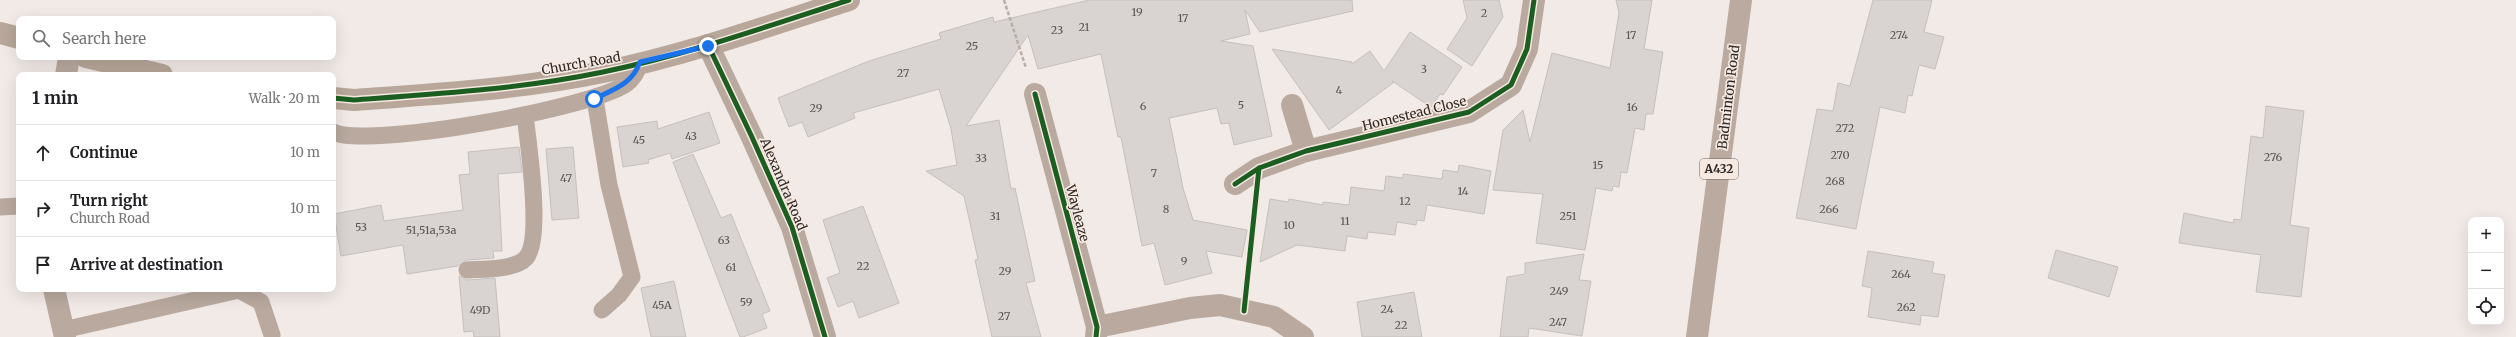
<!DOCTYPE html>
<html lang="en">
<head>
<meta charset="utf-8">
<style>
  :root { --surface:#fff; --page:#f2f2f2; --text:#202124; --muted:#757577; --line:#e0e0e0 }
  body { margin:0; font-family:Merriweather,serif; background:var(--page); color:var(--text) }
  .controls { position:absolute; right:12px; bottom:12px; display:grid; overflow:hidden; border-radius:8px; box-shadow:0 4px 16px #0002 }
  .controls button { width:36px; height:36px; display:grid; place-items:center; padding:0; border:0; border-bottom:1px solid var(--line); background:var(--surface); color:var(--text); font:20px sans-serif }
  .stop { position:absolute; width:12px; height:12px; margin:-9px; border:3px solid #1a73e8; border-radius:50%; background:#fff }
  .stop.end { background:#1a73e8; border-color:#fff; box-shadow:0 1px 4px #0008 }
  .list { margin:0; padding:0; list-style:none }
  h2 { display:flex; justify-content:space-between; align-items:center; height:52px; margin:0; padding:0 16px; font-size:17px }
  h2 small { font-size:13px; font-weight:400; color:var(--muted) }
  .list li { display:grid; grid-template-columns:26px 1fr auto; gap:12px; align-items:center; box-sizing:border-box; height:56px; padding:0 16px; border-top:1px solid var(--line) }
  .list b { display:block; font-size:15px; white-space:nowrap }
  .list p { margin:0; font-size:13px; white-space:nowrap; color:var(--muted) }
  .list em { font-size:13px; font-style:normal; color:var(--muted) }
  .icon { flex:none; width:22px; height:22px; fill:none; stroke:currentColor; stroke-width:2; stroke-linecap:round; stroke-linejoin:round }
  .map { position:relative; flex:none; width:2516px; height:337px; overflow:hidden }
  .search { position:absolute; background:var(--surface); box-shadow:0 4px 16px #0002; left:16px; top:16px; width:320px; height:44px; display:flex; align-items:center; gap:10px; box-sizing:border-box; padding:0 14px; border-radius:8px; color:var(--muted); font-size:15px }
  .panel { position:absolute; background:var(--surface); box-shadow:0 4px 16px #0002; left:16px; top:72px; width:320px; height:220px; border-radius:8px }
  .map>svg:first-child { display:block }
</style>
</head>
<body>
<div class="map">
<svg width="2516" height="337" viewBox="0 0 2516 337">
  <rect width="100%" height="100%" fill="#f2eae7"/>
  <g fill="#d9d3d1" stroke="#c5bfbd">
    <path d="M1089,0H1352L1353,11L1260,32L1245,10L1250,34L1221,41L1253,46L1272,136L1234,145L1229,123L1221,124L1217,108L1169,118L1183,188L1193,220L1247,230L1242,257L1206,251L1212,273L1165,285L1154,243L1142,246L1121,137H1118L1101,54L1038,69L1028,35L966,126L999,120L1011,189L1015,188L1035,281L1026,283L1041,337H992L975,260L978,259L964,196L926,171L957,165L951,129L939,89L853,113L855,118L808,137L802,122L789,127L778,98L869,61L941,39L939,33L993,17L994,22Z"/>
    <path d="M1463,0H1499L1503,17L1472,66L1447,49L1467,18Z"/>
    <path d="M1616,0H1652L1644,49L1663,52L1653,114H1646L1644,130L1635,128L1627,173L1621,172L1619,187L1613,186L1612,191L1596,188L1585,250L1536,243L1543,194L1493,190L1503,130L1523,110L1530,142L1552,53L1610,68L1619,13Z"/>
    <path d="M1873,0H1932L1924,32L1944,37L1935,69L1919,65L1912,96L1908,95L1905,113L1880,107L1856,229L1796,218L1817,109L1833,111L1838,83L1850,86Z"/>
    <path d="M1410,32L1462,67L1443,95L1440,94L1431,107L1392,81L1393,83L1329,130L1272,49L1352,62V64L1370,51L1384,71Z"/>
    <path d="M2266,106L2304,111L2290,225L2309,228L2301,297L2256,292L2261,255L2179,243L2184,213L2233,223L2234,219L2241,220L2251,136L2263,138Z"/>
    <path d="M709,112L720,143L672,159L670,153L648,160L649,163L623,167L617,127L657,121L658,129Z"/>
    <path d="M519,147L522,172L498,174L502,251H493L494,258L467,260L458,266L407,274L403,245L341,256L334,214L381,205L384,221L463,210L459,175L470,174L468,152Z"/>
    <path d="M573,147L579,218L552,220L546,149Z"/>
    <path d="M693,154L721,218L731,214L770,311L762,314L767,328L743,337H740L673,162Z"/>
    <path d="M1459,165L1491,171L1484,214L1427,205L1424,221L1417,220L1416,225L1397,222L1395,235L1368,232L1367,239L1347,236L1345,251L1297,245L1260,262L1270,199L1288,202L1289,199L1323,205V202L1349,205L1351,187L1384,191L1386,176L1403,178V174L1442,179L1443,170L1458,172Z"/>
    <path d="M863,206L899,303L859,318L853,301L838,307L827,278L840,273L823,220Z"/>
    <path d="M2056,250L2118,267L2109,297L2048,278Z"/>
    <path d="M1868,251L1934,262L1932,273L1945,275L1938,317L1921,315L1920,325L1868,317L1872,288L1862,286Z"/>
    <path d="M1584,254L1579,280L1591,281L1582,336L1529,328L1528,337H1500L1507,277L1525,274V263Z"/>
    <path d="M459,276L467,280L495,278L500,337H474L473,331L464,332Z"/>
    <path d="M674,281L686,337H651L641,288Z"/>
    <path d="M1414,292L1422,337H1362L1357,302Z"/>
  </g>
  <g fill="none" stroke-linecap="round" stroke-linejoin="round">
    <path stroke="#b8aea6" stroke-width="2.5" stroke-dasharray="4 2" stroke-linecap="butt" d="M1004,0L1026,68"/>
    <g stroke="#b9a99f" stroke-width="17">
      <path d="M595,99L609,185L632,277L619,295L602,310"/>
      <path d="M333,132C368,149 592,108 626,84C634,79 637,70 641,62"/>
      <path d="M0,207L19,206"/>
      <path d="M467,270C483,269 515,270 526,258C543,239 528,142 525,115"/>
      <path d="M63,330L239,290L261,302L272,335"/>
    </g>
    <g stroke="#b9a99f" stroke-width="22">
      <path d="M708,45L751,135L792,227L825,337"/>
      <path d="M66,75L69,57"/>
      <path d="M1035,94L1097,327L1096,337"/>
      <path d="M1292,105L1306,151"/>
      <path d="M1235,184L1259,168L1306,151L1469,112L1511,85L1527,49L1534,0"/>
      <path d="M54,289L65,337"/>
      <path d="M1097,327L1190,308L1220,305L1274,317L1303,337"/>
    </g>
    <g stroke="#b8a79a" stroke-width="22">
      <path d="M0,33L19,38"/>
      <path d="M86,57L162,75"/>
      <path d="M333,98L354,100C437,94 521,89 603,72C686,55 768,26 849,0"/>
    </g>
    <path stroke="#bbaaa0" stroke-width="22" d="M1697,337L1741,0"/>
    <g stroke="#f6e9e2" stroke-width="8">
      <g id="cycleway">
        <path d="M708,45L751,135L792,227L825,337"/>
        <path d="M1035,94L1097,327L1096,337"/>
        <path d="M333,98L354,100C437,94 521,89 603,72C686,55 768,26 849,0"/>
        <path d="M1235,184L1259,168L1306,151L1469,112L1511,85L1527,49L1534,0"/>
        <path d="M1244,311L1259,168"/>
      </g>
    </g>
    <use href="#cycleway" stroke="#1b5e20" stroke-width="5"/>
  </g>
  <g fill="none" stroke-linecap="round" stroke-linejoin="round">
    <path stroke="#1a73e8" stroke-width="5" d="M594,99C615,89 632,84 640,62L708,46"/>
  </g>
  <g text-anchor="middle" stroke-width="3.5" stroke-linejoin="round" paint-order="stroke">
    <g font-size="11" fill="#5a5553">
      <text x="1137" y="16">19</text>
      <text x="1484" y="17">2</text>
      <text x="1183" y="22">17</text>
      <text x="1084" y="31">21</text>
      <text x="1057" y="34">23</text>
      <text x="1631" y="39">17</text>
      <text x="1899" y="39">274</text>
      <text x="972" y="50">25</text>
      <text x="1424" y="73">3</text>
      <text x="903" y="77">27</text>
      <text x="1339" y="94">4</text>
      <text x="1241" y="109">5</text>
      <text x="1143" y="110">6</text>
      <text x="1632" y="111">16</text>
      <text x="816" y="112">29</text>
      <text x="1845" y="132">272</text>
      <text x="691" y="140">43</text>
      <text x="639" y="144">45</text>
      <text x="1840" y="159">270</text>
      <text x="2273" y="161">276</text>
      <text x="981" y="162">33</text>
      <text x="1598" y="169">15</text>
      <text x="1154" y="177">7</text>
      <text x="566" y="182">47</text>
      <text x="1835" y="185">268</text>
      <text x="1463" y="195">14</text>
      <text x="1405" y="205">12</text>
      <text x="1166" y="213">8</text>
      <text x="1829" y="213">266</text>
      <text x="995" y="220">31</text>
      <text x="1568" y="220">251</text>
      <text x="1345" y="225">11</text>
      <text x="1289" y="229">10</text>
      <text x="361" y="231">53</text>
      <text x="431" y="234">51,51a,53a</text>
      <text x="724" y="244">63</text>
      <text x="1184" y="265">9</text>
      <text x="863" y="270">22</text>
      <text x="731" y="271">61</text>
      <text x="1005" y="275">29</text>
      <text x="1901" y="278">264</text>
      <text x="1559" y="295">249</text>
      <text x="746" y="306">59</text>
      <text x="662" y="309">45A</text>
      <text x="1906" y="311">262</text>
      <text x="1387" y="313">24</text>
      <text x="480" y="314">49D</text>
      <text x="1004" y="320">27</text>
      <text x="1558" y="326">247</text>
      <text x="1401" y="329">22</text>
    </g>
    <rect fill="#f6e9e2" stroke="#6a635f" stroke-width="1" x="1700" y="159" width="38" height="20" rx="3"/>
    <g font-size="12" font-weight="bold" fill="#2e2927">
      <text x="1719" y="173">A432</text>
    </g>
    <g font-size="13" fill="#2e2927" stroke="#f6e9e2">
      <text transform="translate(581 63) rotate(-10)" y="5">Church Road</text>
      <text transform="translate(1728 97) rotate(-83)" y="5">Badminton Road</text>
      <text transform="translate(1414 113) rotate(-14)" y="5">Homestead Close</text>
      <text transform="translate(784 184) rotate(67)" y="5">Alexandra Road</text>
      <text transform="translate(1078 213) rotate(75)" y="5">Wayleaze</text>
    </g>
  </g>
</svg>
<div class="controls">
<button>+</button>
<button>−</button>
<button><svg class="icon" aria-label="locate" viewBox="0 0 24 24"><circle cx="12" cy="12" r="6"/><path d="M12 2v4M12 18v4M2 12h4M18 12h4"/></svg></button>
</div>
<div class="stop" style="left:594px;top:99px"></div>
<div class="stop end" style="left:708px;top:46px"></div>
<div class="search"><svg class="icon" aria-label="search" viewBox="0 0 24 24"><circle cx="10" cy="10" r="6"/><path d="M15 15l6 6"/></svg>Search here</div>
<section class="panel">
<h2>1 min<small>Walk · 20 m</small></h2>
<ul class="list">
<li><svg class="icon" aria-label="ahead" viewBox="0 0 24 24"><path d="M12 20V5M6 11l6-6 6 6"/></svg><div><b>Continue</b></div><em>10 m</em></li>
<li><svg class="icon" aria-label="right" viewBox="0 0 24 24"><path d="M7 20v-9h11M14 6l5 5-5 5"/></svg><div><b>Turn right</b><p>Church Road</p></div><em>10 m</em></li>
<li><svg class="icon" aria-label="arrive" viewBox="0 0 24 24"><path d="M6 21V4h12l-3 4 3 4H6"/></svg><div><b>Arrive at destination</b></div></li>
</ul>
</section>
</div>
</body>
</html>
